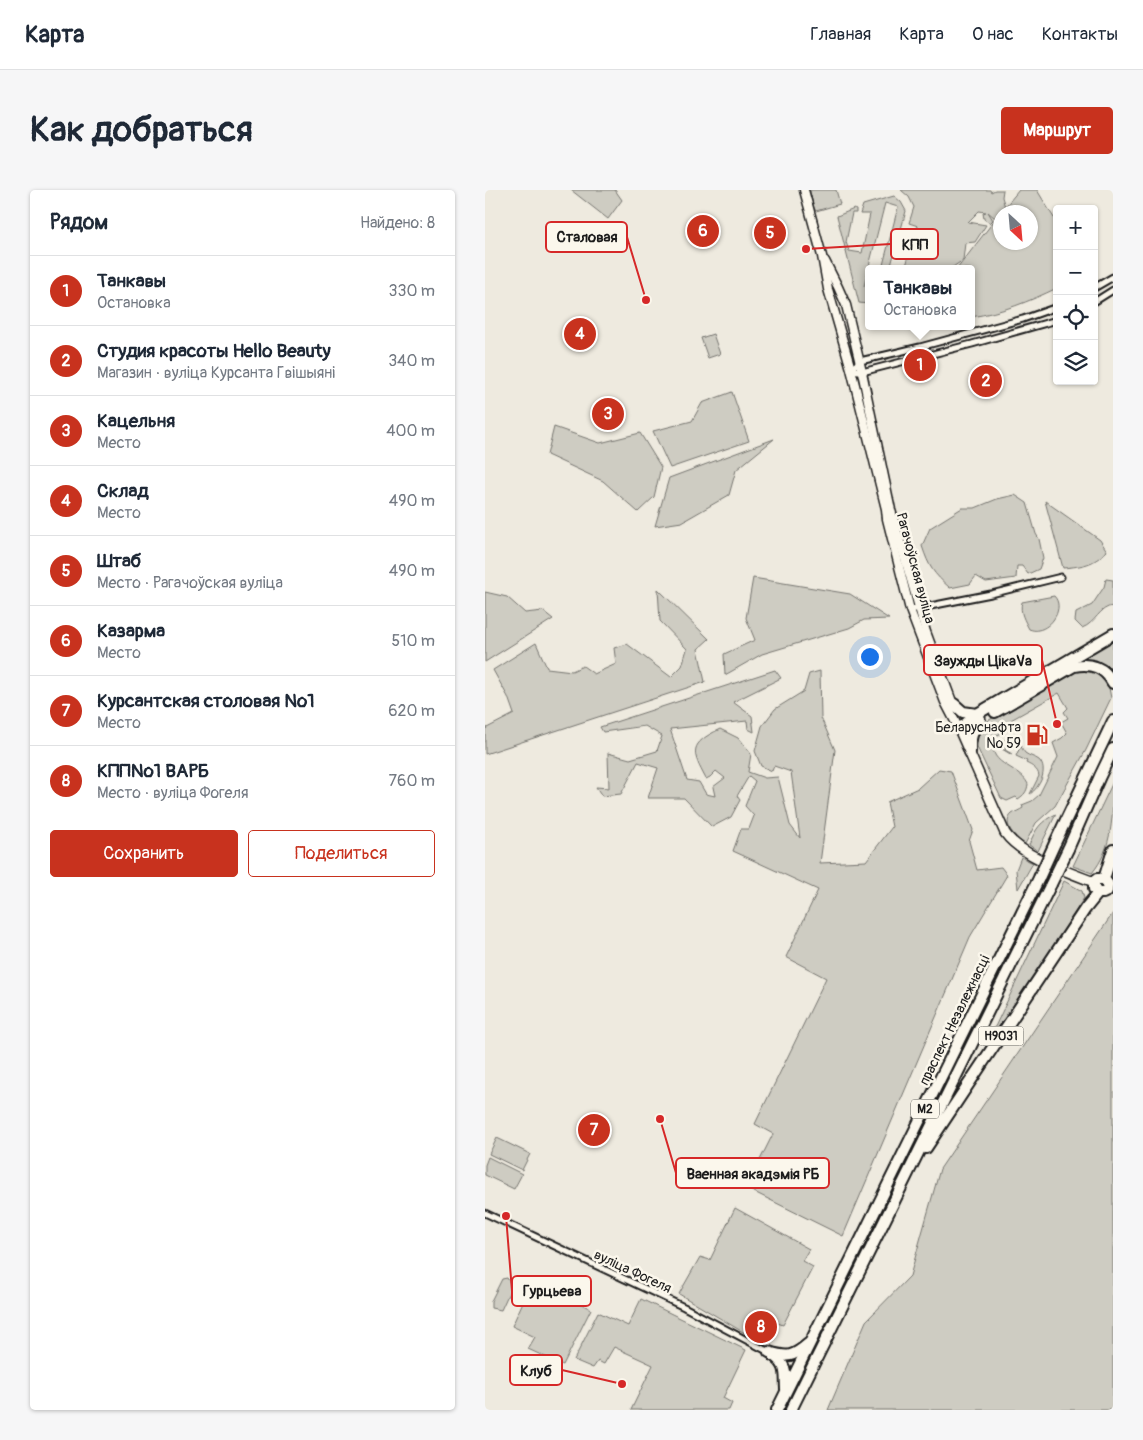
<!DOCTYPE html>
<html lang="ru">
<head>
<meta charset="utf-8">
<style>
  :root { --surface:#fff; --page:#f6f6f7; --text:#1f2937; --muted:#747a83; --line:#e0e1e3; --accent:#c8321e }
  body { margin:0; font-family:Pangolin,sans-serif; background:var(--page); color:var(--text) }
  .controls { position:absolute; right:15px; top:15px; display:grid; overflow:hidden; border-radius:5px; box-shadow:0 1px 4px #0004 }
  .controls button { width:45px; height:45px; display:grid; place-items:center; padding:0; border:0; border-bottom:1px solid var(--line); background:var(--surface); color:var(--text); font:25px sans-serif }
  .compass { position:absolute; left:508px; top:15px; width:45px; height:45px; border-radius:50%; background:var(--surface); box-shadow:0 1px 4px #0004; rotate:154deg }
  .you { position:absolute; left:384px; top:466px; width:18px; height:18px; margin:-12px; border:4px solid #fff; border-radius:50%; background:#1a73e8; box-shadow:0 0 0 8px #1a73e833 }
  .badge { display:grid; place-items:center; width:32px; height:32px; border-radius:50%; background:var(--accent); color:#fff; font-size:16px; font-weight:700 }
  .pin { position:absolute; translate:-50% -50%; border:2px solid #fff; box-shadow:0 1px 5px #0006 }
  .popup { position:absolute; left:380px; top:75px; width:110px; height:65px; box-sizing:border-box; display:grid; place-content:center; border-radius:5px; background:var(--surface); filter:drop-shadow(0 1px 4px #0005); font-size:16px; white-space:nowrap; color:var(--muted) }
  .popup b { font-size:19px; color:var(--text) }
  .popup::after { content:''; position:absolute; left:50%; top:100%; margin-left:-10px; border:10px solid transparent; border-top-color:var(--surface) }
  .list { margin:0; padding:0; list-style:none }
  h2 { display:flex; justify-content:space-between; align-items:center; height:65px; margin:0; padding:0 20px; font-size:21px }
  h2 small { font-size:16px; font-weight:400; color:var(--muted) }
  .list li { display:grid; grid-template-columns:32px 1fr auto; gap:15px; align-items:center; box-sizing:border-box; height:70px; padding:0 20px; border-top:1px solid var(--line) }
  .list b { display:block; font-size:19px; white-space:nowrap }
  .list p { margin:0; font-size:16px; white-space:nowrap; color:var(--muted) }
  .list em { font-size:16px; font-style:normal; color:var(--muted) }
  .actions { display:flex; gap:10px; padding:15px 20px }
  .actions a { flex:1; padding:11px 0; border:1px solid var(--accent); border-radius:5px; text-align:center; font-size:18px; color:var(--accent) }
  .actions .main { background:var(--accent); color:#fff }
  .icon { flex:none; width:28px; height:28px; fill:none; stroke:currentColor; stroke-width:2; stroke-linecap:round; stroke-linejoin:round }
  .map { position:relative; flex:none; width:628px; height:1220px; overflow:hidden; border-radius:5px }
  header { display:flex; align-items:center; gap:30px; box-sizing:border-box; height:70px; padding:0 25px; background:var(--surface); border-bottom:1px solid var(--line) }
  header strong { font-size:24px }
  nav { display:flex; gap:28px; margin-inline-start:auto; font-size:18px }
  .intro { display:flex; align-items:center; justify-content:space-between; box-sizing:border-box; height:120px; padding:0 30px }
  h1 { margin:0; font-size:35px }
  .button { padding:12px 22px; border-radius:5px; background:var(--accent); color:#fff; font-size:18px; font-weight:700 }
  main { display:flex; gap:30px; padding:0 30px }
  aside { flex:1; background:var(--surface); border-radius:5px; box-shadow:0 1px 4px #0004 }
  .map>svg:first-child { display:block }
</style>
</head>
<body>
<header>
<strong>Карта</strong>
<nav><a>Главная</a><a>Карта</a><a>О нас</a><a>Контакты</a></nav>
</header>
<div class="intro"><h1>Как добраться</h1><a class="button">Маршрут</a></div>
<main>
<aside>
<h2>Рядом<small>Найдено: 8</small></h2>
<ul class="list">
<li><span class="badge">1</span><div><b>Танкавы</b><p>Остановка</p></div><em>330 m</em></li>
<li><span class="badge">2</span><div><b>Студия красоты Hello Beauty</b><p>Магазин · вуліца Курсанта Гвішыяні</p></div><em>340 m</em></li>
<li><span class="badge">3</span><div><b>Кацельня</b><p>Место</p></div><em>400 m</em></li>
<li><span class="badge">4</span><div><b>Склад</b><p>Место</p></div><em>490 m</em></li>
<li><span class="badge">5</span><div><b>Штаб</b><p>Место · Рагачоўская вуліца</p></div><em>490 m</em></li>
<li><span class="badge">6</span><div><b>Казарма</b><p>Место</p></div><em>510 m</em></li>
<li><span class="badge">7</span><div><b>Курсантская столовая №1</b><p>Место</p></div><em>620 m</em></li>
<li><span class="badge">8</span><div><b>КПП№1 ВАРБ</b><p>Место · вуліца Фогеля</p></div><em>760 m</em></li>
</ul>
<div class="actions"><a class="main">Сохранить</a><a>Поделиться</a></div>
</aside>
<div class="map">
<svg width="628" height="1220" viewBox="0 0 628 1220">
  <rect width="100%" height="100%" fill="#eeeadf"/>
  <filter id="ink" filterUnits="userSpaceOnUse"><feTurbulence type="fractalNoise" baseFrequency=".02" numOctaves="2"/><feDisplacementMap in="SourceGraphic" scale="10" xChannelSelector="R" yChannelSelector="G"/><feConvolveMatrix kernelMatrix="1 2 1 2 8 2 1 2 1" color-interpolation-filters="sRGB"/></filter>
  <g filter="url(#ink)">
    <g fill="#ceccc2" stroke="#75746f" fill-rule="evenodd">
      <path d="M86,0H130L137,10L123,29Z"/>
      <path d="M326,0H351L355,14L331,21L329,18L325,2Z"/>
      <path d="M416,0H505L506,2L510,0H518L517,7L520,17L534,0H552L569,28H572V98C543,112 518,122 486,127V79H472L512,27L510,28L503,22L508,30L505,33L499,29L498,23L501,22L494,21L483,32L501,35L490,52L480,53L478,70L465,79H420L433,36L424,33L429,17L424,7ZM516,22H546V52H516Z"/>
      <path d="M409,6L416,12L421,21L405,79H397L413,17L400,13L379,96L384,97V114L374,113L352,26L369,19L371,20V23H367L361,52L364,61L377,63L385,24H375L378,15Z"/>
      <path d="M228,144L235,164L223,168L216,148Z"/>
      <path d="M247,202L264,251L185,278L168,241L207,231L217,213Z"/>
      <path d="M69,237L115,253L155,243L176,277L169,307L153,322L118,291L62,265Z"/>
      <path d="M289,249L251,280L244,305L197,332L170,336L184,288Z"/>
      <path d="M530,305L542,313L551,344L554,349L558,368L554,379L543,384L537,376H532L531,388L501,392L491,386L485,394L465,398C448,383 444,377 437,356L445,338L477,318H490L512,309Z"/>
      <path d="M560,311L615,350L622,361C608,375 598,376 578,378Z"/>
      <path d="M268,388L365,404L404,429L379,430L364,438L277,464L240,485L239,464L270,450L261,428Z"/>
      <path d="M621,389L628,390V416C614,417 611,433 597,438L590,431L591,423L607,415L619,397Z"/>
      <path d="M173,399L224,449L213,459L220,492L0,564V539L29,524L23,507L8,480L51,453L62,478L87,481L98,476L109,484L131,474L129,458L142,454L186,487L197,476L202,459L175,431Z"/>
      <path d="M0,402L22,407L40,423L58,421L68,429L0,472Z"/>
      <path d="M569,406C580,417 567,438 553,440C550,441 547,440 544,439C540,431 534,422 537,412Z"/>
      <path d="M628,449V482C619,470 602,469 588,473Z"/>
      <path d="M290,480L296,488L248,512L267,526L269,542L263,539L262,531L185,539L202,590L214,592L221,604L230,606L228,597L240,588L231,581L225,587L221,589C206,561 204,554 235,539L253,548L266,564L263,582L280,588L293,587L305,635L315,648L306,582L289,576L287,581L276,576L270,561L277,536L290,519L319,501L324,484L335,481L336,528L350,560L335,673L381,671L407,637L402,612L433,598L454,579L466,581L488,640L484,651L492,680L516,677L522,685L485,747L358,1046L261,998L288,944L270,934L341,788L301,767L333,700L248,661L256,639H264L269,626L260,616L270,591L264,586L252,606L255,610L246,627L227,637L199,608H163L173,578L153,572L136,604L117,606L111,597L124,598L123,563L145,569L172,561L177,546L160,536L118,542L115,537Z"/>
      <path d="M594,480H602L614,483L623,493L626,508L601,560L570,616L551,633L540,654C531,648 516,634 527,624C530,622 535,620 538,618L537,615L547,611L554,605L573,567L568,553L577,548L582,543L576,532L583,528L579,522L583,518L574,503L524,531L527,537L511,546C498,575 533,574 543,594C542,602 539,605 533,609L531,607L522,611L516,608L491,555C488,545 492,540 500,535L499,533L582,485Z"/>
      <path d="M526,547L532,549C534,553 537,559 540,563C544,566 550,567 554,570C564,580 554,598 545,604L554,586C553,579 547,576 541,573L542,571L531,566L535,557L524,552L520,560L527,564V565L517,559L518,551Z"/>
      <path d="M628,592C628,624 628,658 607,683L588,676Z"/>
      <path d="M571,624L553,661L544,655C551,638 555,632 571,624Z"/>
      <path d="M536,667L548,673L533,699L531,680Z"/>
      <path d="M579,691L597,701L599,708L491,877Z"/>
      <path d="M628,723V1220H343L381,1131L425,1086L455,979Z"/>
      <path d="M12,948L45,964L37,980L4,964Z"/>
      <path d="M3,967L37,984L29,999L0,985V975Z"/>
      <path d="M250,1018L324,1059L317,1071L328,1077L298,1135L271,1125L263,1145L194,1104L215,1067L225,1070Z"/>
      <path d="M22,1088L27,1096L16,1120L6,1118V1111L17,1089Z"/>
      <path d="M48,1090L106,1119L78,1175L43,1159L50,1147L27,1136Z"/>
      <path d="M156,1109L261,1160L238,1208L247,1213L244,1220H146L168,1175L129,1157L119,1174L113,1171L108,1178L89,1170L113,1122L143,1136Z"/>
    </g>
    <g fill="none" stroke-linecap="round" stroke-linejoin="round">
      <g stroke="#1c1c1c" stroke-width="9">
        <g id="street">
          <path d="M609,98L628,87"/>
          <path d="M609,112L628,100"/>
          <path d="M366,179L375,171L435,157L538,129L572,117"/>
          <path d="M366,179L377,182L487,154L572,130"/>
          <path d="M425,420L506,404L576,387"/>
          <path d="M0,1023L199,1117L284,1162"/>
        </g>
      </g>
      <g stroke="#1c1c1c" stroke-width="11">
        <g id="secondary">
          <path d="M319,0L337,66L343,99L366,179L401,319L402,329L425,420L460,512L474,539"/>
          <path d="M340,71L353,97L361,115L377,182L406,320L441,442L469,517"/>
        </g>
      </g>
      <g stroke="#1c1c1c" stroke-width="12">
        <path id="primary" d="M474,539L520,643C536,666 583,682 609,692"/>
      </g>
      <g stroke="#1c1c1c" stroke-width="14">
        <g id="highway">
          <path d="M469,514L478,522L492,524"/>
          <path d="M510,522L589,476C607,473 619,477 628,493"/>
          <path d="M474,539L492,524L628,444"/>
          <path d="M485,562C485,548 487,541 495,530"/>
          <path d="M570,653L628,531"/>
          <path d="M583,659L615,586L628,559"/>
          <path d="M619,689L628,660"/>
          <path d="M613,703L609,699V692L612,689H619"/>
          <path d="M441,958L600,719L613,703H618L622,701L623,694L619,689"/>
          <path d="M284,1162C303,1168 308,1167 323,1154"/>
          <path d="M289,1166C303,1176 300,1184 301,1199"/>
          <path d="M292,1220L554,688"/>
          <path d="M306,1220L566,694"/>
        </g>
      </g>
      <use href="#street" stroke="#fbf7ec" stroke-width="5"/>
      <use href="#secondary" stroke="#fbf7ec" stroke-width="8"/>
      <use href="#primary" stroke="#fbf7ec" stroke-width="9"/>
      <use href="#highway" stroke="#fbf7ec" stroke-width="10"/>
      <g stroke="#1c1c1c" stroke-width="14" stroke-linecap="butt">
        <g id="highway-bridge">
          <path d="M554,688L570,653"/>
          <path d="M566,694L583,659"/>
        </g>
      </g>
      <use href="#highway-bridge" stroke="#fbf7ec" stroke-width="10"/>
    </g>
  </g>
  <defs>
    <g id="fuel-bare" transform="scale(1.725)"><path d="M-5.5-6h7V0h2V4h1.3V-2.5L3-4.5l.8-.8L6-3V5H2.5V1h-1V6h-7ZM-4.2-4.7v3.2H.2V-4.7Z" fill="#c8321e" stroke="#fbf7ec" stroke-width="2.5" paint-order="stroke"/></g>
  </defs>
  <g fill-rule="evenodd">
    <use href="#fuel-bare" x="552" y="545"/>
  </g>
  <g text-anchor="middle" stroke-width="5" stroke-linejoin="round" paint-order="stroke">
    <g fill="#fbf7ec" stroke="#5f5e5a" stroke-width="1">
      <rect x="493.5" y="836.5" width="45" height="19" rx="4"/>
      <rect x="426" y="909.5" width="28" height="19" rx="4"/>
    </g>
    <g font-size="12" font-weight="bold" fill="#1c1c1c">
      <text x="516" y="850">Н9031</text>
      <text x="440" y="923">М2</text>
    </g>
    <g font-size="14" fill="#1c1c1c" stroke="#fbf7ec">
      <text transform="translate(431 378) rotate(75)" y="5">Рагачоўская вуліца</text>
      <text transform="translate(469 830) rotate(-64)" y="5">праспект Незалежнасці</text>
      <text transform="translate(148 1081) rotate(25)" y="5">вуліца Фогеля</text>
    </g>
    <g font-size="14" fill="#1c1c1c" stroke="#fbf7ec" text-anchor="end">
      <text x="536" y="542">Беларуснафта<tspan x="536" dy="16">№ 59</tspan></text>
    </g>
  </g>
  <path fill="none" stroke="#d62828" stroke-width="2" d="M161 110L142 47M321 59L406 54M572 534L557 470M175 929L191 983M21 1026L27 1101M137 1194L77 1180"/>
  <g fill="#d62828" stroke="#fbf7ec" stroke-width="2">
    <circle cx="161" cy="110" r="5"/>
    <circle cx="321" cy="59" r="5"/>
    <circle cx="572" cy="534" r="5"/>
    <circle cx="175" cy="929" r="5"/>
    <circle cx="21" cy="1026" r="5"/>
    <circle cx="137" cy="1194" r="5"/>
  </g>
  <g fill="#fbf7ec" stroke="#d62828" stroke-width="2">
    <rect x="61" y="32" width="81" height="30" rx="5"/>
    <rect x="406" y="39" width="47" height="30" rx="5"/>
    <rect x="439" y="455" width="118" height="30" rx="5"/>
    <rect x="191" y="968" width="153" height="30" rx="5"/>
    <rect x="27" y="1086" width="79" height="30" rx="5"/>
    <rect x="25" y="1165" width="52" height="30" rx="5"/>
  </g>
  <g font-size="15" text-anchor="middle" font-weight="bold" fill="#1c1c1c">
    <text x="102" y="52">Сталовая</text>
    <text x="430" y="60">КПП</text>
    <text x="498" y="476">Заужды ЦікаVа</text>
    <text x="268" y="989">Ваенная акадэмія РБ</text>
    <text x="67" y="1106">Гурцьева</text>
    <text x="51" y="1186">Клуб</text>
  </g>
</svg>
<div class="controls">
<button>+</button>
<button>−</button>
<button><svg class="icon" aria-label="locate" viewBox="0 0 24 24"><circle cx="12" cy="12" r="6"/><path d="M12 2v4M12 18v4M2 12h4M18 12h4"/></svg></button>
<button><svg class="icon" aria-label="layers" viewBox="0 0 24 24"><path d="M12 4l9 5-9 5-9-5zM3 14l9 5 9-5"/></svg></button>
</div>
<svg class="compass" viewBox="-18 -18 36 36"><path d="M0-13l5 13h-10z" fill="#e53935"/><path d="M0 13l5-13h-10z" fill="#747a83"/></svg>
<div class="you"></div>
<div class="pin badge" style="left:435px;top:175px">1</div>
<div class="popup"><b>Танкавы</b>Остановка</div>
<div class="pin badge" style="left:501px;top:191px">2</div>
<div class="pin badge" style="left:123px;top:224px">3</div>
<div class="pin badge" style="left:95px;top:144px">4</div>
<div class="pin badge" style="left:285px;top:43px">5</div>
<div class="pin badge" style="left:218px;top:41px">6</div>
<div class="pin badge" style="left:109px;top:940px">7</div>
<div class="pin badge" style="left:276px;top:1137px">8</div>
</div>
</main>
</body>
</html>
